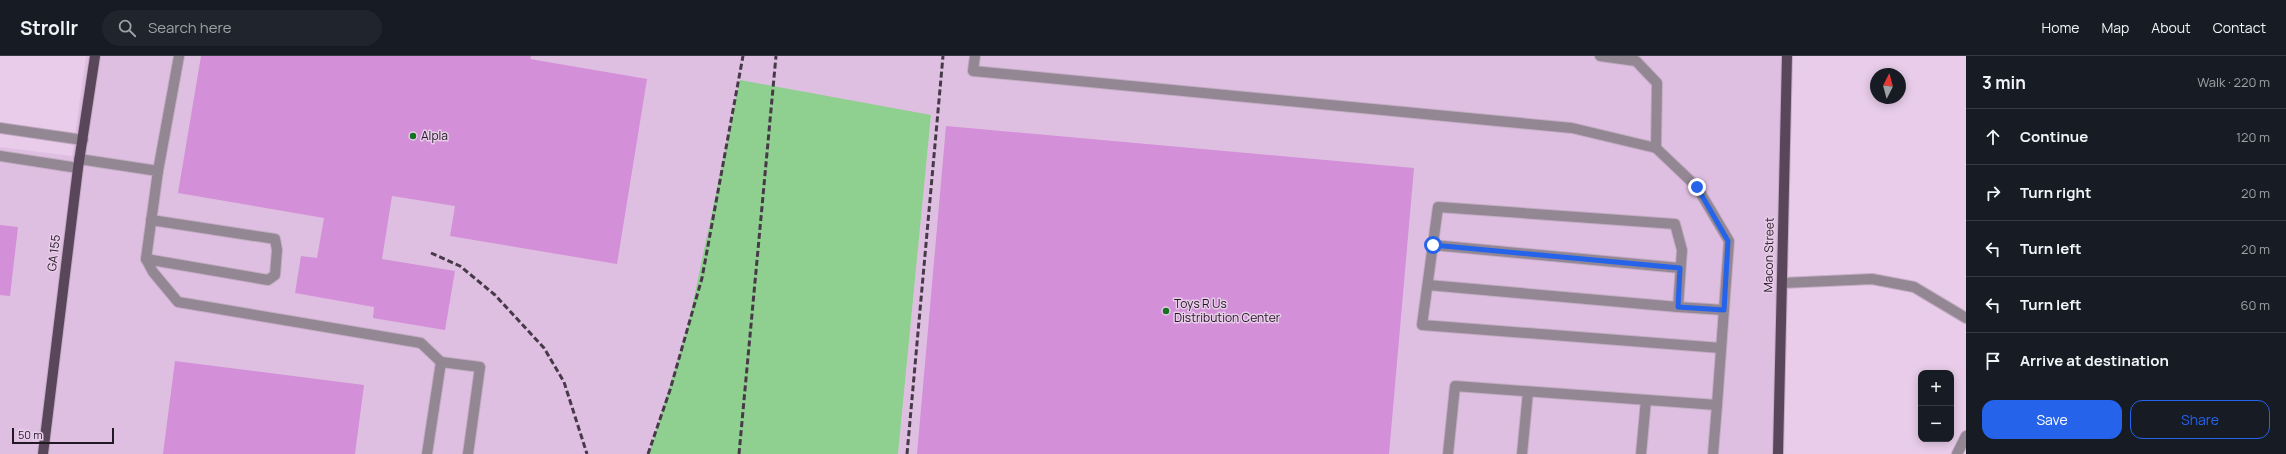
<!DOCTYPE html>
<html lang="en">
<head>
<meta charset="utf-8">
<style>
  :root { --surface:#171b24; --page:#20242c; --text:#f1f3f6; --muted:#9ea1a6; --line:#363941; --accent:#2563eb }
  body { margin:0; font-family:Manrope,sans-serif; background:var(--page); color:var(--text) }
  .controls { position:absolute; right:12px; bottom:12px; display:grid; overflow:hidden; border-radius:8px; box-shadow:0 2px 10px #0003 }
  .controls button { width:36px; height:36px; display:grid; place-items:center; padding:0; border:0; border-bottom:1px solid var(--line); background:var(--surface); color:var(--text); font:20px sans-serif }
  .compass { position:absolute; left:1870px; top:12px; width:36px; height:36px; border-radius:50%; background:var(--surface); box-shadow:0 2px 10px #0003; rotate:6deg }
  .scale { position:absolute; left:12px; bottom:10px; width:102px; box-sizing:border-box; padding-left:4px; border:2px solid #221823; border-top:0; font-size:11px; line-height:14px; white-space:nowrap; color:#221823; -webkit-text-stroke:3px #e8cce9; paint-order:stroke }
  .stop { position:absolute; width:12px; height:12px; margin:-9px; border:3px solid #2563eb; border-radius:50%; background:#fff }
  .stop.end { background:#2563eb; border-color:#fff; box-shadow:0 1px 4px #0008 }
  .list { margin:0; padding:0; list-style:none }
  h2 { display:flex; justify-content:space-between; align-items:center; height:52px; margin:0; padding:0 16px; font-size:17px }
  h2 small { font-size:13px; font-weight:400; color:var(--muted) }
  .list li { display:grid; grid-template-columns:26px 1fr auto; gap:12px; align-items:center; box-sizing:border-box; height:56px; padding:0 16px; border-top:1px solid var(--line) }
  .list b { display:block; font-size:15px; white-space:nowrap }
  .list em { font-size:13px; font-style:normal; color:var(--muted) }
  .actions { display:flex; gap:8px; padding:12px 16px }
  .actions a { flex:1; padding:9px 0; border:1px solid var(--accent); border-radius:12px; text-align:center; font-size:14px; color:var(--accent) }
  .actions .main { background:var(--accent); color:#fff }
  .icon { flex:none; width:22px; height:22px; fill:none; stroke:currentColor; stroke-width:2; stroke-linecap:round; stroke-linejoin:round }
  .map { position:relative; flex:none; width:1966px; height:398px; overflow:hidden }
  header { display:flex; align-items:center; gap:24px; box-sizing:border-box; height:56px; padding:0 20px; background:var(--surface); border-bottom:1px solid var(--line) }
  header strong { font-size:19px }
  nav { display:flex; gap:22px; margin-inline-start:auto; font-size:14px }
  .search { width:280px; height:36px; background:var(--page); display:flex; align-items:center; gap:10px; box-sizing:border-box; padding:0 14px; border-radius:22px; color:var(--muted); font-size:15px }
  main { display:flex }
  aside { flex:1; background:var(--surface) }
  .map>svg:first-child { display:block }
</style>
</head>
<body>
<header>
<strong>Strollr</strong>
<div class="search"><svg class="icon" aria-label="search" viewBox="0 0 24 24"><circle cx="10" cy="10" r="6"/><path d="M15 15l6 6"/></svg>Search here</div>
<nav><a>Home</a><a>Map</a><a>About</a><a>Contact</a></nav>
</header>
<main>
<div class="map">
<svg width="1966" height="398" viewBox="0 0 1966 398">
  <rect width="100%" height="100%" fill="#e8cce9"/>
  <path fill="#dfbfe1" d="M86,0H1792L1779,398H898L931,59L688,270L649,398H0V91L72,100Z"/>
  <path fill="#8fcf8f" d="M740,24L931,59L898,398H649L688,270Z"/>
  <g fill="#d38fd8">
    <path d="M201,0H531L530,3L647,23L617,208L450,180L455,150L392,140L382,203L455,215L445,274L373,262L374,251L295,237L301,200L317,202L324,162L178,137Z"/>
    <path d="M946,70L1414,112L1389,398H917Z"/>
    <path d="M0,169L18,171L10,240L0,239Z"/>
    <path d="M175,305L364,329L355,398H163Z"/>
  </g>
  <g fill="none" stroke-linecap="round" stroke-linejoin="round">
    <g stroke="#c4acc5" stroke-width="12">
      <g id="minor">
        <path d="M975,0L973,15L1572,72L1656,92L1697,131L1729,185L1717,349"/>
        <path d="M1600,0L1636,5L1657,27L1656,92"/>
        <path d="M0,72L83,84"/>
        <path d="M0,100L78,112"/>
        <path d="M79,103L158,115L146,203L153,216L178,246L421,287L441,306L427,398"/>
        <path d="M158,115L179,0"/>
        <path d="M1433,189L1680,212"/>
        <path d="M146,203L268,224L275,219L277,194L275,183L151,164"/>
        <path d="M1782,227L1872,223L1914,231L1966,262"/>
        <path d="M1428,229L1678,251"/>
        <path d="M1721,292L1422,269L1438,151L1675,168L1682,194L1678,251L1724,254"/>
        <path d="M441,306L480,311L468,398"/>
        <path d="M1448,398L1455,330L1717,349L1713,398"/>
        <path d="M1522,398L1528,336"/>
        <path d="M1641,398L1646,344"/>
        <path d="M1957,398L1966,380"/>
      </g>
    </g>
    <g stroke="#c4acc5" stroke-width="12">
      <g id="major">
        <path d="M43,398L78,112L95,0"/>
        <path d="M1778,398L1787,0"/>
      </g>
    </g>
    <use href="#minor" stroke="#928793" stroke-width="10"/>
    <use href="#major" stroke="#5a465b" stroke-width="10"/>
    <g stroke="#473a48" stroke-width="3" stroke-dasharray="6 3" stroke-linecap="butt">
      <path d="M431,197L460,210L495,239L544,292L564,326L587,398"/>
      <path d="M648,398L670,334L702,222L743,0"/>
      <path d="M739,398L776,0"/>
      <path d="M907,398L943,0"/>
    </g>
  </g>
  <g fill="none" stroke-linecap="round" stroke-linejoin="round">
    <path stroke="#2563eb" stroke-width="5" d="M1433,189L1680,212L1678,251L1724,254L1728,185L1697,131"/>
  </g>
  <g fill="#147220" stroke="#e8cce9" stroke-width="1.5">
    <circle cx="413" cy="80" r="4"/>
    <circle cx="1166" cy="255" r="4"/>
  </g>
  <g text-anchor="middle" stroke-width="3" stroke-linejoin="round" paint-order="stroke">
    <g font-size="12" fill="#221823" stroke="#e8cce9" text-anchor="start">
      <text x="421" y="84">Alpla</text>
      <text x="1174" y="252">Toys R Us<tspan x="1174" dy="14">Distribution Center</tspan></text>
    </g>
    <g font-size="12" fill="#221823" stroke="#e8cce9">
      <text transform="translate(54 197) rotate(-83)" y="4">GA 155</text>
      <text transform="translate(1769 199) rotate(-89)" y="4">Macon Street</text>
    </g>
  </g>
</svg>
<div class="controls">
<button>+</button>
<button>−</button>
</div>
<svg class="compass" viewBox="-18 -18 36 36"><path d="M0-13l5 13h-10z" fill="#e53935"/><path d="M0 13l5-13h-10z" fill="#9ea1a6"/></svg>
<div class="scale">50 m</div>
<div class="stop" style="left:1433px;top:189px"></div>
<div class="stop end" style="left:1697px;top:131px"></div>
</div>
<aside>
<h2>3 min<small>Walk · 220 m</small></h2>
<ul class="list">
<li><svg class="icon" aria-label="ahead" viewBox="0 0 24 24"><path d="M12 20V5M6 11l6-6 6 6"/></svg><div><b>Continue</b></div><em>120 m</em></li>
<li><svg class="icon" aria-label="right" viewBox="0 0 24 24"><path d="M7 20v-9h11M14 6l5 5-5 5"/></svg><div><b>Turn right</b></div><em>20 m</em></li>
<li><svg class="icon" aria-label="left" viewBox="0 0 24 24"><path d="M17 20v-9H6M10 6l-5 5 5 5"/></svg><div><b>Turn left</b></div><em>20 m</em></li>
<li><svg class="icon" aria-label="left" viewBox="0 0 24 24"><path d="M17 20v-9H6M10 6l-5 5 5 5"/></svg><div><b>Turn left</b></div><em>60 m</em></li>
<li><svg class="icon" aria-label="arrive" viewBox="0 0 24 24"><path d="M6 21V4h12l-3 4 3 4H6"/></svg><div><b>Arrive at destination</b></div></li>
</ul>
<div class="actions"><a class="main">Save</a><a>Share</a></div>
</aside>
</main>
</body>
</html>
